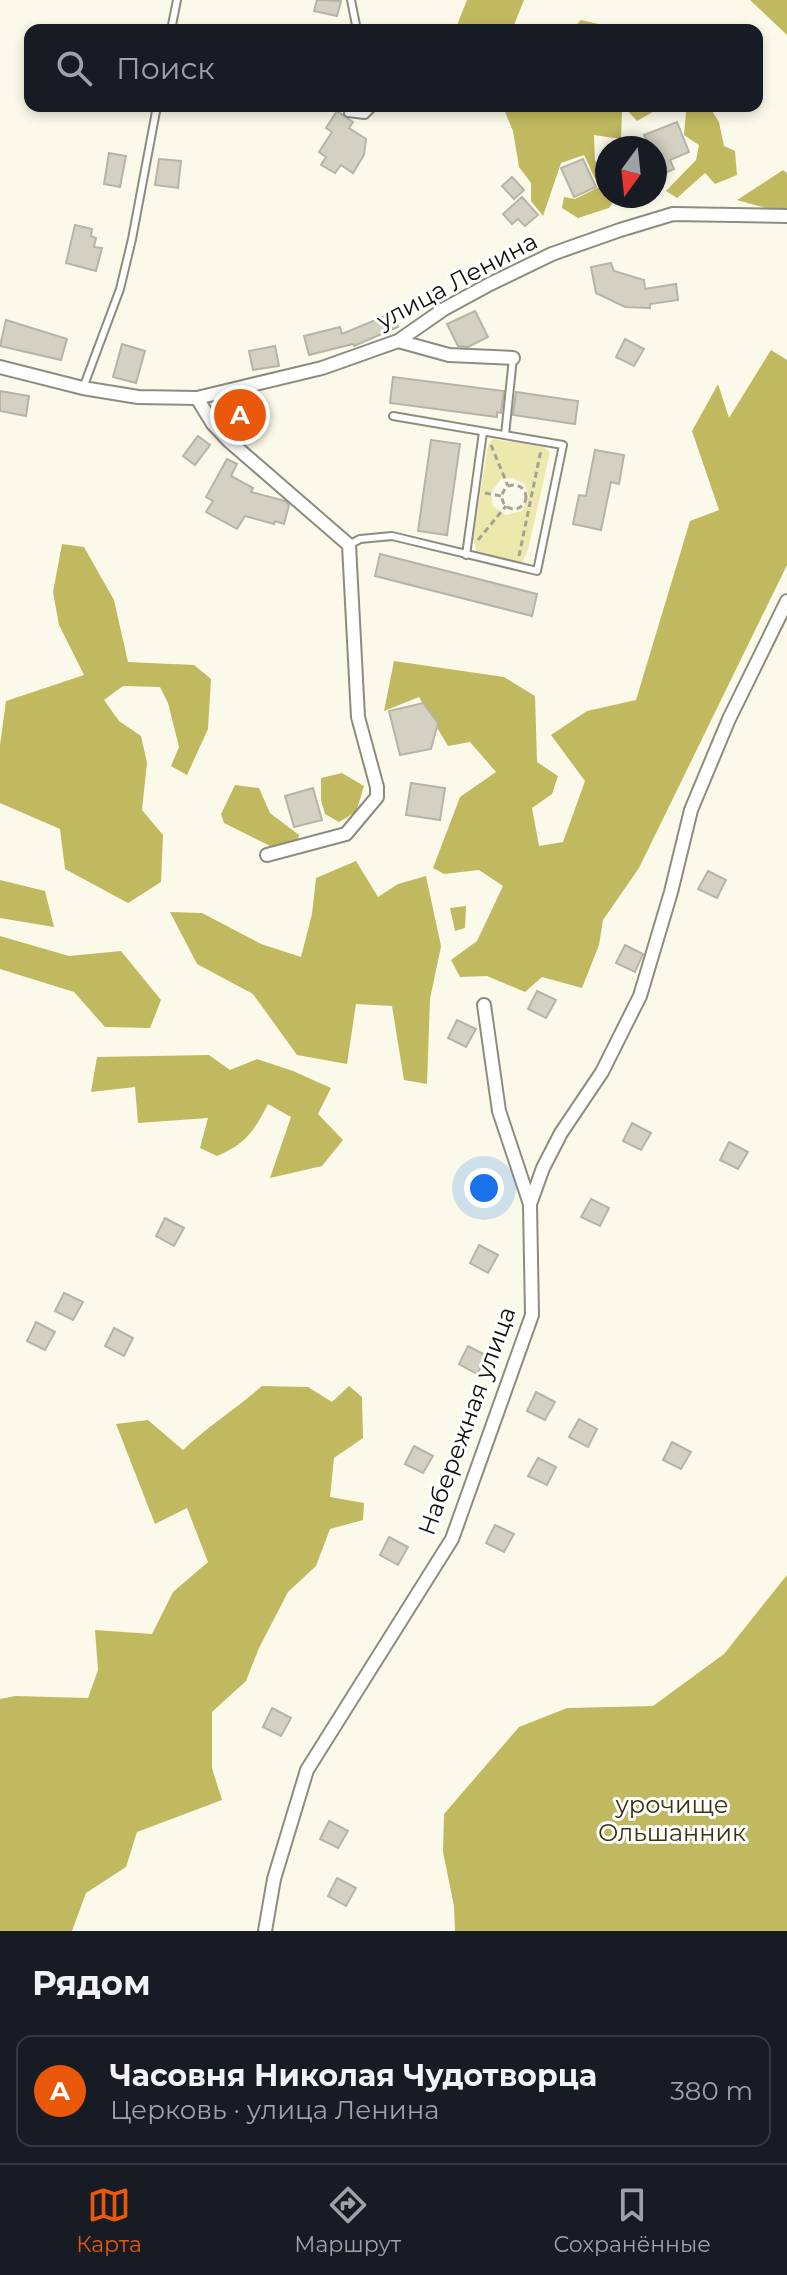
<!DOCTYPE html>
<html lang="ru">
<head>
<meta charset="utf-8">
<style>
  :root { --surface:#171b24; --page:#242831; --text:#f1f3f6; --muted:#9ea1a6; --line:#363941; --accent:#ea580c }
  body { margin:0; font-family:Montserrat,sans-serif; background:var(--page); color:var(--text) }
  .compass { position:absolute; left:595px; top:136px; width:72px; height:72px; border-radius:50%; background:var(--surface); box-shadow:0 4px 12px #0003; rotate:195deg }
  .you { position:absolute; left:484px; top:1188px; width:28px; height:28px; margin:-20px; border:6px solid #fff; border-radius:50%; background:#1a73e8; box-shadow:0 0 0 12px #1a73e833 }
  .badge { display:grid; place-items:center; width:52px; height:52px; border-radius:50%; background:var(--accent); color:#fff; font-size:26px; font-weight:700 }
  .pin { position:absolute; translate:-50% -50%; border:4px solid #fff; box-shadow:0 2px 8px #0006 }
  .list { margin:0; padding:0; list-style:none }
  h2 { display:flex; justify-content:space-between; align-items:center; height:104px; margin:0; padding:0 32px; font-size:34px }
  h2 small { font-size:26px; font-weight:400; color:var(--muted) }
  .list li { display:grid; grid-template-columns:52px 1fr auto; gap:24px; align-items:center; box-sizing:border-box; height:112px; margin:0 16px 16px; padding:0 16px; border:2px solid var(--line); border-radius:16px }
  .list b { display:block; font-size:30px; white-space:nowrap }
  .list p { margin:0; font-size:26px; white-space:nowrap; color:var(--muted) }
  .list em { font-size:26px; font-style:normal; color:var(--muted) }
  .icon { flex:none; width:44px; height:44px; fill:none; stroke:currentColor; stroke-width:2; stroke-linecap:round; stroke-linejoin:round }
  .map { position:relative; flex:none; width:787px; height:1931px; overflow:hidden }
  .search { position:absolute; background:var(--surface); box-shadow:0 4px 12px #0003; left:24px; right:24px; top:24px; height:88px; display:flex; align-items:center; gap:20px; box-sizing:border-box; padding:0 28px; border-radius:16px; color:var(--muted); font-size:30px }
  .sheet { height:232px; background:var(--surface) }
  nav { display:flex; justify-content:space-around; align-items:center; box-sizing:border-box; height:112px; border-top:2px solid var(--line); background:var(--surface); font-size:22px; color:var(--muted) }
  nav a { display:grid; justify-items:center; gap:4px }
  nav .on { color:var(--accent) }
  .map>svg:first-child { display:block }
</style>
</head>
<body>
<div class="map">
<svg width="787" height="1931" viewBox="0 0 787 1931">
  <rect width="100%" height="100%" fill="#fbfaea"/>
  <path fill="#ede9ad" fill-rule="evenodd" d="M493,439L544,447L550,452L528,550L522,563L477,553L473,539L488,445ZM513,478L525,484L529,497L522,511L506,515L493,506L491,493L501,479Z"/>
  <g fill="#c1b95f">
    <path d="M467,0H524L512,30H455Z"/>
    <path d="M750,0H787V35Z"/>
    <path d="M581,20L625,30H571Z"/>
    <path d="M509,106H612L622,112L621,139L594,135L595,160L607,187V196H618L609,208L578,218L562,208L564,197L575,199L599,187L584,155L561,163L543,216L531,201V183L519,167L513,131L505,112Z"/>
    <path d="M628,106H663L637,121L627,110Z"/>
    <path d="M681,106H709L719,122L724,146L735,151L737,175L715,184L705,173L677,198L666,191L696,160L699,145L684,135L686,112Z"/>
    <path d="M783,170L787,173V210H773L737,200Z"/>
    <path d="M771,350L787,360V565L639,868L603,920L599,945L582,988L542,977L525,992L487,976L460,977L451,960L477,941L503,886L479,870L444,874L433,868L460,797L496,772L470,742L448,746L419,697L384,711L394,661L504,677L535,696L537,762L558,776L552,794L532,808L539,846L563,842L585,781L551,735L587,711L636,700L690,521L719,510L692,431L718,384L729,418Z"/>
    <path d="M62,544L84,547L114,600L128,662L194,665L211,679L208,729L187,775L171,766L179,747L168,703L160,687L123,686L104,700L119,721L141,736L147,763L142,810L163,835L161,882L128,903L65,869L60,829L0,803V745L6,701L84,675L59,625L53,592Z"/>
    <path d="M342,773L364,786L356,812L339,822L325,814L321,800V778Z"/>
    <path d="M235,785L259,788L270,813L299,835L296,845L272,847L224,823L221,814Z"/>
    <path d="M356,861L378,897L398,884L426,876L441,946L430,999L427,1084L404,1080L392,1006L356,1004L347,1064L297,1055L253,994L197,964L170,912L202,913L261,944L301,957L312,914L316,878Z"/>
    <path d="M0,880L45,891L54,927L0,918Z"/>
    <path d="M466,906L465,928L455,931L450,908Z"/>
    <path d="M0,936L69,956L121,951L161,1000L150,1028L105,1027L74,992L0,969Z"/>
    <path d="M209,1055L230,1070L257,1059L293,1071L331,1088L318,1114L343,1140L322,1166L270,1178L291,1117L268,1104C254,1131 246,1144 217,1156L200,1148L208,1118L138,1123L135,1087L91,1092L97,1057Z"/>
    <path d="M262,1386L308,1387L332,1402L349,1386L362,1397L363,1438L334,1458L330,1497L364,1503L363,1520L330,1529L316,1566L288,1592L259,1648L246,1681L212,1712V1768L222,1800L137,1832L126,1867L86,1893L72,1931H0V1699L15,1696L88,1698L98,1670L95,1630L152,1634L173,1592L208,1562L187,1508L155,1524L116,1424L148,1420L183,1450C208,1426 236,1409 262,1386Z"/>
    <path d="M787,1575V1931H455L454,1906L443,1852L444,1814L519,1727L567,1708L653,1706L724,1654Z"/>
  </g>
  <g fill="#d3d2c2" stroke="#b5b4a5" stroke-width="2">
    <path d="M317,0L341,1L337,16L314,11Z"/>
    <path d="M337,111L353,122L349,128L366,139L364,155L353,173L341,165L335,173L321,165L326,157L319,152L332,132L326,128Z"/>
    <path d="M677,122L689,152L670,160L674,169L661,175L655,161V148H650L644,135Z"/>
    <path d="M109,153L126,156L120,187L104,184Z"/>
    <path d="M159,159L181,161L178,188L155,185Z"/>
    <path d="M583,159L596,187L574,197L561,168Z"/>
    <path d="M512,177L524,190L514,199L502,186Z"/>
    <path d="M522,197L538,215L525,226L518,219L512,224L503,214Z"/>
    <path d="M75,225L92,229L91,236L96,238L94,247L102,248L96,271L66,263Z"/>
    <path d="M611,263L614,271L644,280L645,289L676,284L678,300L650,304V308L625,307L596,293L591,267Z"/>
    <path d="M475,311L488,337L468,347L458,346L447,324Z"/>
    <path d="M392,313L398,327L354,346L353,344L309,355L304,336L340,327L342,334Z"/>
    <path d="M6,320L67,339L61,360L0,346Z"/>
    <path d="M625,339L644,349L634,366L616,357Z"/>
    <path d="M122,344L145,351L136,383L113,377Z"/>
    <path d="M275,346L279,366L253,370L249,351Z"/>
    <path d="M393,377L504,391L501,413L497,412V417L390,403Z"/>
    <path d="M0,391L29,396L26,416L0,411Z"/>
    <path d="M516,392L578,401L575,424L513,415Z"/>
    <path d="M198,436L210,445L195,465L183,456Z"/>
    <path d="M431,440L460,444L447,535L418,531Z"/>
    <path d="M595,450L624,455L619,484L611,482L601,530L573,524L579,495L586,496Z"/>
    <path d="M227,459L237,464L231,476L253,488L251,492L285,501L289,505L284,524L275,521L274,524L245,516L237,529L206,512L213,501L206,497Z"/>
    <path d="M380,554L537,594L532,616L375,576Z"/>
    <path d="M423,703L438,723L431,749L400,755L389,711Z"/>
    <path d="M411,783L445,788L440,820L406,815Z"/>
    <path d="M313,788L322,820L294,827L285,796Z"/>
    <path d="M708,871L726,880L717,898L698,889Z"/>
    <path d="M625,945L643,954L635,972L616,963Z"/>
    <path d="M537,991L556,1000L546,1018L528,1009Z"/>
    <path d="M457,1020L476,1029L466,1047L448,1038Z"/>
    <path d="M632,1123L651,1133L641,1150L623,1141Z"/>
    <path d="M729,1142L748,1152L738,1169L720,1160Z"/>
    <path d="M591,1199L609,1208L600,1226L581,1217Z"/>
    <path d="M165,1218L184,1228L174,1246L156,1236Z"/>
    <path d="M479,1245L498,1255L488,1273L470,1263Z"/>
    <path d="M64,1293L83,1302L73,1320L55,1311Z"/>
    <path d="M36,1322L55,1332L45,1350L27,1341Z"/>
    <path d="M114,1328L133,1338L124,1356L105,1346Z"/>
    <path d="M468,1346L487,1356L477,1374L459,1364Z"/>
    <path d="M536,1392L555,1402L545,1420L527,1411Z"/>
    <path d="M579,1419L597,1429L588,1447L569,1437Z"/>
    <path d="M672,1442L691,1452L681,1469L663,1460Z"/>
    <path d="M414,1446L433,1456L423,1473L405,1464Z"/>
    <path d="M538,1458L556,1467L547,1485L528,1476Z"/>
    <path d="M495,1525L514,1534L504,1552L486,1543Z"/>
    <path d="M389,1537L408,1547L398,1565L380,1555Z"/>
    <path d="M272,1708L291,1718L281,1736L263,1727Z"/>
    <path d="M329,1821L348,1831L338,1848L320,1839Z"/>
    <path d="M337,1878L356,1888L346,1906L328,1896Z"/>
  </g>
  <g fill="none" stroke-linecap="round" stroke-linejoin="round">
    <g stroke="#8d8c7e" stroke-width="10">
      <g id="service">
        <path d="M351,0L357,30"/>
        <path d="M171,30L177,0"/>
        <path d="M348,113L365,115L374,106"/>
        <path d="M83,388L120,289L132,239L157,106"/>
        <path d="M505,435L513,358"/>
        <path d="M349,545L360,539L392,536L537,571L563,445L393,416"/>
        <path d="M466,555L483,432"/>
      </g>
    </g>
    <g stroke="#8d8c7e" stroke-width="16">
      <g id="minor">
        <path d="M398,341L449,355L513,358"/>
        <path d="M0,367L83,388L138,397L197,398L322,368L398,341L444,309L490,284L552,254L620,230L673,214L787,216"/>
        <path d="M197,398L213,424L229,441L349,545L358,717L377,787V797L346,834L267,855"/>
        <path d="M484,1005L499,1111L530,1204"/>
        <path d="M265,1931L274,1879L307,1770L452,1539L532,1315L530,1204L543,1168L561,1133L602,1072L640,996L671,892L691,810L729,719L787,601"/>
      </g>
    </g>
    <g stroke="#a3a296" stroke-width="3" stroke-dasharray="6 4" stroke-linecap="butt">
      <path d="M491,445L508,486"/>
      <circle cx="514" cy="497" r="12"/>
      <path d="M485,493L501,496"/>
      <path d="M478,540L506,506"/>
      <path d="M519,556L541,450"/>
    </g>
    <use href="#service" stroke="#fff" stroke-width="6"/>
    <use href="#minor" stroke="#fff" stroke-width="12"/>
  </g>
  <g text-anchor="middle" stroke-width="6" stroke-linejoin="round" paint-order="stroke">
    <g font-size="24" fill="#11100b" stroke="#fff">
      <text transform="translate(457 281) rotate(-28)" y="8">улица Ленина</text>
      <text transform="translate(467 1421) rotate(-70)" y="8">Набережная улица</text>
    </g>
    <g font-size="24" fill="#38350e" stroke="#fff">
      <text x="672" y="1813">урочище<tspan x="672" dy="28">Ольшанник</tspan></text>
    </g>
  </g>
</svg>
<svg class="compass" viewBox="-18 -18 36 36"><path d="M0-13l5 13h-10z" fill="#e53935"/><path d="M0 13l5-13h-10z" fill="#9ea1a6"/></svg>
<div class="you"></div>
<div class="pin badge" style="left:240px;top:415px">A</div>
<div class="search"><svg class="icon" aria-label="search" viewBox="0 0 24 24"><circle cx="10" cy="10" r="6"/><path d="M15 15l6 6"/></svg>Поиск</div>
</div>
<section class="sheet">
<h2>Рядом<small></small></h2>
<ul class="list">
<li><span class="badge">A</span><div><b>Часовня Николая Чудотворца</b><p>Церковь · улица Ленина</p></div><em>380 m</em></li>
</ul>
</section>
<nav>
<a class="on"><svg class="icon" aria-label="map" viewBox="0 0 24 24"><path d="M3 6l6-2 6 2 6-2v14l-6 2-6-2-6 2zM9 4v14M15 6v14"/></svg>Карта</a>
<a><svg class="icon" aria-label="directions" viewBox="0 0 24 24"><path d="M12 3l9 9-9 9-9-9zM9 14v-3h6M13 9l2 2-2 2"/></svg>Маршрут</a>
<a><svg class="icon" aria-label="saved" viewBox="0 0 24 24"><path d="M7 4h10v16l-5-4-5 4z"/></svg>Сохранённые</a>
</nav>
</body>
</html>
